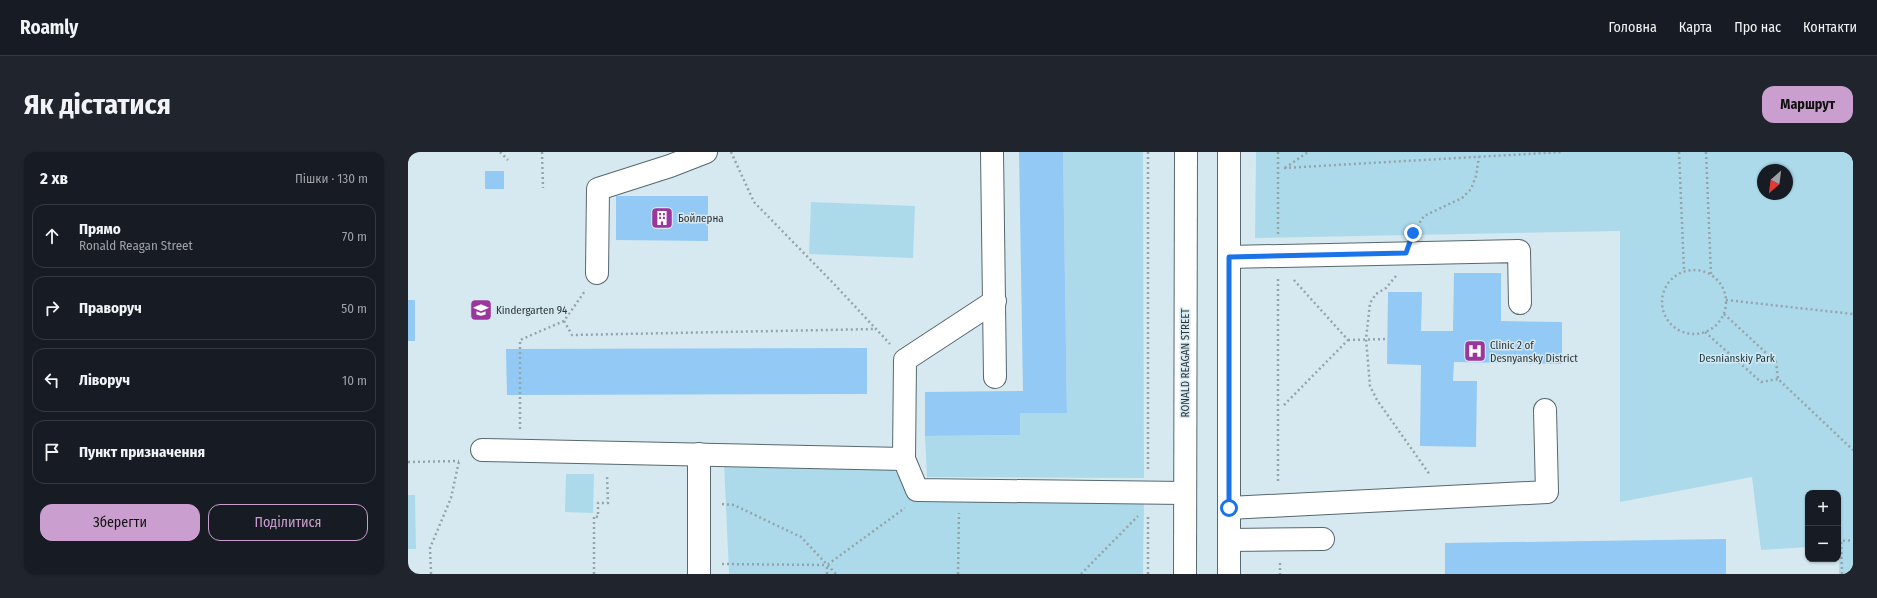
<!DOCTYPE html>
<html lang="uk">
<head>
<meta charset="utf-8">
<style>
  :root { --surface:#171b24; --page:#20242c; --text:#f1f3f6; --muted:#9ea1a6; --line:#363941; --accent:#ca9ece }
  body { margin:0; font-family:"Fira Sans Condensed",sans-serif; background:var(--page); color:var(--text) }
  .controls { position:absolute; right:12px; bottom:12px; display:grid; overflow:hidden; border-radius:8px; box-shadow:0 1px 3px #0004 }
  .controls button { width:36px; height:36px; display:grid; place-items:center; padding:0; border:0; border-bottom:1px solid var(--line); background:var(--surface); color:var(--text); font:20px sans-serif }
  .compass { position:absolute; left:1349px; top:12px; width:36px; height:36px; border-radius:50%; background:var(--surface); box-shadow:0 1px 3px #0004; rotate:208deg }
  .stop { position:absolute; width:12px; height:12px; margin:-9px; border:3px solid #1a73e8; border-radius:50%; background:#fff }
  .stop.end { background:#1a73e8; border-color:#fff; box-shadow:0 1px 4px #0008 }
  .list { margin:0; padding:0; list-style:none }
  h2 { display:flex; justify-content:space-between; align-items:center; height:52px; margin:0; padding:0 16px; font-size:17px }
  h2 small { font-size:13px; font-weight:400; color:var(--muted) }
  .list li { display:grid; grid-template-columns:26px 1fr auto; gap:12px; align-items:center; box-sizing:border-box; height:64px; margin:0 8px 8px; padding:0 8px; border:1px solid var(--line); border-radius:12px }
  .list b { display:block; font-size:15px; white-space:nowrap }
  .list p { margin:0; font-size:13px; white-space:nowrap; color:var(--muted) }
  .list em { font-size:13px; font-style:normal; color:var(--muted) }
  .actions { display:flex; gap:8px; padding:12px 16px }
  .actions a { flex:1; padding:9px 0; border:1px solid var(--accent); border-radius:12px; text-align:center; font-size:14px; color:var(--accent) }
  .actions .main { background:var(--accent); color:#111 }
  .icon { flex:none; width:22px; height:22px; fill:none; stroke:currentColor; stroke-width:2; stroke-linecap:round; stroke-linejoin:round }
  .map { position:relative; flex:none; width:1445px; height:422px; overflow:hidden; border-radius:12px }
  header { display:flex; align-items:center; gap:24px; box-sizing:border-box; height:56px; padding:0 20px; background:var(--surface); border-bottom:1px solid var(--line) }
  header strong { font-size:19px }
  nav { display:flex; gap:22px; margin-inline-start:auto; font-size:14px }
  .intro { display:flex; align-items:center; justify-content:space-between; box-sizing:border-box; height:96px; padding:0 24px }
  h1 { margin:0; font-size:28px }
  .button { padding:10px 18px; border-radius:12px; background:var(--accent); color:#111; font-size:14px; font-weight:700 }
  main { display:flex; gap:24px; padding:0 24px }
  aside { flex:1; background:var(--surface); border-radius:12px; box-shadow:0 1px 3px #0004 }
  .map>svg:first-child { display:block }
</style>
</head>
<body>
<header>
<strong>Roamly</strong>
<nav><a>Головна</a><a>Карта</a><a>Про нас</a><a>Контакти</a></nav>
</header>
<div class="intro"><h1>Як дістатися</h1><a class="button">Маршрут</a></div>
<main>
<aside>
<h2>2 хв<small>Пішки · 130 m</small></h2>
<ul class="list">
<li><svg class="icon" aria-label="ahead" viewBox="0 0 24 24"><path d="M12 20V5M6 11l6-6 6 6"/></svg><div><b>Прямо</b><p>Ronald Reagan Street</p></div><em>70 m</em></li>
<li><svg class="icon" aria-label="right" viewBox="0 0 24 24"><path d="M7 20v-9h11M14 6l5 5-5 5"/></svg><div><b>Праворуч</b></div><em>50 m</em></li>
<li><svg class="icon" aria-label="left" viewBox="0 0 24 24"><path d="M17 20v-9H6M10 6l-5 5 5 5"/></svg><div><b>Ліворуч</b></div><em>10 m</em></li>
<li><svg class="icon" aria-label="arrive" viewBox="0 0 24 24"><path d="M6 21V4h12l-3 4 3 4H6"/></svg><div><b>Пункт призначення</b></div></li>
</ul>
<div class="actions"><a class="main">Зберегти</a><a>Поділитися</a></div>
</aside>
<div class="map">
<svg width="1445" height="422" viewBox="0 0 1445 422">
  <rect width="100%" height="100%" fill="#d6e9f0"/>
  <g fill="#acdaeb" fill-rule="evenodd">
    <path d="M655,0H735L736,326L519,325L517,284L612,283V261H659Z"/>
    <path d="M848,0H1445V422H1431L1430,341H1400V395L1353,398L1344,325L1212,350V79L847,86ZM1355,18H1379V42H1355Z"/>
    <path d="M403,50L507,54L505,106L401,102Z"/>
    <path d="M316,311L485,316L507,348L736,347L735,422H321Z"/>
    <path d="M158,322H186L185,361L157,360Z"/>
    <path d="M0,343H7L8,397H0Z"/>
  </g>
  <g fill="#93c9f5">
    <path d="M611,0H655L659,261H612V283L517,284V240L615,239Z"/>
    <rect x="77" y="19" width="19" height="18"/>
    <path d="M208,44H300V89L208,88Z"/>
    <path d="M1046,121H1093V169L1154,170V212L1046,210L1045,229H1069L1068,295L1012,294L1013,213L979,212L980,140H1014L1013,179H1045Z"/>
    <rect x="0" y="148" width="7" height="41"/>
    <path d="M459,196V242L99,243L98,197Z"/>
    <path d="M1318,387V422H1037V391Z"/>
  </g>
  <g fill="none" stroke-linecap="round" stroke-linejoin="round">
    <g stroke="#57686e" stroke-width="24">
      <g id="minor">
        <path d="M584,0L587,225"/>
        <path d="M821,105L1111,99L1112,151"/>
        <path d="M189,121L190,37L262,14L298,0"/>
        <path d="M587,149L497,208L496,307L509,338L777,341"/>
        <path d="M74,298L496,307"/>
        <path d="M291,302V422"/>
        <path d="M821,356L1139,340L1137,258"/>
        <path d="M821,388L915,387"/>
      </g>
    </g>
    <g stroke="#57686e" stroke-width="24">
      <g id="major">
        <path d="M777,422L778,0"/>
        <path d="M821,422V0"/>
      </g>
    </g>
    <g stroke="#95a4a9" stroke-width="2.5" stroke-dasharray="2 3" stroke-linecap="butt">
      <path d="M92,0L100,8"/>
      <path d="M134,0L135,36"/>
      <path d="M323,0L346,50L427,133L482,192"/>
      <path d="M740,0V317"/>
      <path d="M870,0V82"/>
      <path d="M1271,0L1276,119"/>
      <path d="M1298,0L1303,123"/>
      <path d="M876,16L1154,0"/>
      <path d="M877,16L900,0"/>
      <path d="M1006,79L1016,64L1054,46L1063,37L1068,24L1071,5"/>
      <circle cx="1286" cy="150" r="32"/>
      <path d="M988,124L978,136L968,142L962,151L958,187L962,234L969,248L1022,323"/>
      <path d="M870,127V332"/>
      <path d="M1318,148L1445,162"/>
      <path d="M1316,162L1368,210L1370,227L1445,298"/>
      <path d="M156,169L164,183L468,177"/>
      <path d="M1297,180L1353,230L1370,227"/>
      <path d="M940,188L980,187"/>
      <path d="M876,253L940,188L885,127"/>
      <path d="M112,277V188L156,169L177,139"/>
      <path d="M0,310L51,309"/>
      <path d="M314,352L326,353L393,385L428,422"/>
      <path d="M872,411V422"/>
      <path d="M314,412L419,413"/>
      <path d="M23,422L22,396L43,346L51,309"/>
      <path d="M186,422V364L190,365V351H200L199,323"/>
      <path d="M419,422V413L497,356"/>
      <path d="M550,422L551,361"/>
      <path d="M673,422L730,364"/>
      <path d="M740,422V362"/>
      <path d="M1434,422L1433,389L1445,388"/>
    </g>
    <use href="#minor" stroke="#fff" stroke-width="22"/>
    <use href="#major" stroke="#fff" stroke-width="22"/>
  </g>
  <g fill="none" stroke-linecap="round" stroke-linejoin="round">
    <path stroke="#1a73e8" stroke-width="5" d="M821,356V105L998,101L1005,81"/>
  </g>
  <defs>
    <g id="building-square" transform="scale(1.15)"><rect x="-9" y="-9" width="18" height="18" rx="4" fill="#9a369c" stroke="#d6e9f0"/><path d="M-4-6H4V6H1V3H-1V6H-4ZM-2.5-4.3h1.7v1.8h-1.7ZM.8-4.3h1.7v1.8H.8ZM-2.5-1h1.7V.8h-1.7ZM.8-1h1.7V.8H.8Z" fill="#fff"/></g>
    <g id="school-square" transform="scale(1.15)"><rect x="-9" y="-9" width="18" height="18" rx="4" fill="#9a369c" stroke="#d6e9f0"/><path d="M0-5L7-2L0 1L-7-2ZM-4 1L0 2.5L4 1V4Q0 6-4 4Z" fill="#fff"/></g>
    <g id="hospital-square" transform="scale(1.15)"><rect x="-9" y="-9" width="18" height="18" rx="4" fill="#9a369c" stroke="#d6e9f0"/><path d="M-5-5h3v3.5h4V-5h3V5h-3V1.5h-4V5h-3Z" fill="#fff"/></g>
  </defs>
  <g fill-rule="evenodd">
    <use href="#building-square" x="254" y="66"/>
    <use href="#school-square" x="73" y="158"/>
    <use href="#hospital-square" x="1067" y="199"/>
  </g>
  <g text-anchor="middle" stroke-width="3" stroke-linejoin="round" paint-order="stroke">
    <g font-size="11" fill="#2c3437" stroke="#d6e9f0" text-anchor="start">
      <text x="270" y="70">Бойлерна</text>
      <text x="88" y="162">Kindergarten 94</text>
      <text x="1082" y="197">Clinic 2 of<tspan x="1082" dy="13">Desnyansky District</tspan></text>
    </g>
    <g font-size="11" fill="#123642" stroke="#d6e9f0">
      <text x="1329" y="210">Desnianskiy Park</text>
    </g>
    <g font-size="11" fill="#2c3437" stroke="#d6e9f0">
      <text transform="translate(777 211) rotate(-90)" y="4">RONALD REAGAN STREET</text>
    </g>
  </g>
</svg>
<div class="controls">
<button>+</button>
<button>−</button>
</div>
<svg class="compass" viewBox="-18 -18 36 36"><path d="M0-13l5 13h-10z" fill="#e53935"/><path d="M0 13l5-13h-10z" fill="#9ea1a6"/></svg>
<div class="stop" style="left:821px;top:356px"></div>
<div class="stop end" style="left:1005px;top:81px"></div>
</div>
</main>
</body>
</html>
